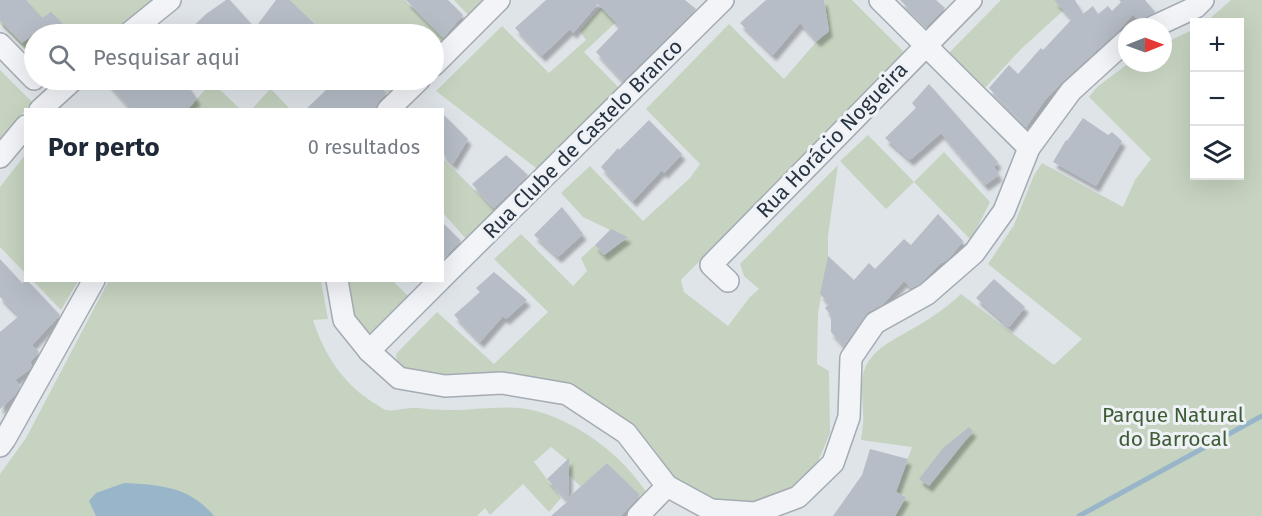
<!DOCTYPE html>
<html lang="pt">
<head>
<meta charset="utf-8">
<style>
  :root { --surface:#fff; --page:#f2f2f3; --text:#1f2937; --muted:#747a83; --line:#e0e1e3 }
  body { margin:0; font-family:"Fira Sans",sans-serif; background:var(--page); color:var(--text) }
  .controls { position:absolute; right:18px; top:18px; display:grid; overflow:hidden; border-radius:0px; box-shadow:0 6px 24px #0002 }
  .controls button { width:54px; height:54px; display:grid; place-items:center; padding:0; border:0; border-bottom:2px solid var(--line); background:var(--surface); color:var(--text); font:30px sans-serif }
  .compass { position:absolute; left:1118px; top:18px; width:54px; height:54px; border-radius:50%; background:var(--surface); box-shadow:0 6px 24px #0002; rotate:89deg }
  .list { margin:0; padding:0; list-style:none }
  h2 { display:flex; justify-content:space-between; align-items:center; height:78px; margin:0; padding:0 24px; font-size:26px }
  h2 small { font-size:20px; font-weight:400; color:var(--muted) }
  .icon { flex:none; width:33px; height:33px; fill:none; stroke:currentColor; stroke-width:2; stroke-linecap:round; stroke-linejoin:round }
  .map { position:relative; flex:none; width:1262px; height:516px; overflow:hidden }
  .search { position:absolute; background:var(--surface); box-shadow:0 6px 24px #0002; left:24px; top:24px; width:420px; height:66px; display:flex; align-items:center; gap:15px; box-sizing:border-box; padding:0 21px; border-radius:33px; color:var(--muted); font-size:22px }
  .panel { position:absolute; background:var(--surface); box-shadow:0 6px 24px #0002; left:24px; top:108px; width:420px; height:174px; border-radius:0px }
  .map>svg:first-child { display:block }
</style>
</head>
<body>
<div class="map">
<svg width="1262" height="516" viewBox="0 0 1262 516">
  <defs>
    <filter id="shadow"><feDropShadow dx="3.5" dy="6" stdDeviation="1.5" flood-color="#0004"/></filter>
  </defs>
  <rect width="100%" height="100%" fill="#dfe4e9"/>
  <g fill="#c6d3c0">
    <path d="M0,0H153L109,34H34V58L0,24Z"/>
    <path d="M290,0H405L444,39L434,50V34H326Z"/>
    <path d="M454,0H488L471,18Z"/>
    <path d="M607,0H640L584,52L621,90L540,171L436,91L502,26L549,73L586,40L580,31Z"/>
    <path d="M824,0H852L904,52L681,280L684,292L728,326L750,297L759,289L744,276L740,264L838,165L828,236V256L818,314L817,364L829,371L830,433L817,464L805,481L792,491L750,505H716L671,476L641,439L619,415L576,390L404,372L397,365L396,354L437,312L494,364L548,312L494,259L521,234L573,286L587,271L581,258L595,245L604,255L627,238L583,217L561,193L590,166L643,221L690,178L700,164L646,109L729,24L784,79L817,41L829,31Z"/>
    <path d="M1001,0H1054L1064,10L1021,49L983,90L947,55Z"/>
    <path d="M1231,0H1262V516H895L906,497L896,492L912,447L861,440C862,431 864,421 863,412C863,398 860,386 864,371C871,349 894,340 912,329C930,319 946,308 961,294L1054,365L1082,339L988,264L1014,225L1034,175L1042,163L1123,207L1135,180L1151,159L1089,97L1097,87L1129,63H1163V44L1194,29V176H1240V22H1206Z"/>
    <path d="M0,70L32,102L0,141Z"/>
    <path d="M261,80H281L271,89L290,109H252L270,89Z"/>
    <path d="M373,80H404L389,94Z"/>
    <path d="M212,82L240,109L187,110Z"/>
    <path d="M868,135L914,182L944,152L990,202L971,240L914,182L886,209L840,161Z"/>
    <path d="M25,155V273L0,247V187Z"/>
    <path d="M442,158L498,213L468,241L443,213Z"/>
    <path d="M109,280L321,281L328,319L313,320C324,354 343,384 374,403C378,405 382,409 386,410C395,412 408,407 418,408C429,409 440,410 450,410C473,410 496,406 519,408C568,413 623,454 648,495L642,497L607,463L581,487L569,475L567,460L551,447L534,462L561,498L549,512L523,484L490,515L485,508L477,516H0V474L26,438Z"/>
    <path d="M33,281H32H78L61,310Z"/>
    <path d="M346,281H393L411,299L374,332H359L354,320Z"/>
  </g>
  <path fill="#98b5ca" d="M124,483C160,485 189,486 214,516H96L89,501L96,493Z"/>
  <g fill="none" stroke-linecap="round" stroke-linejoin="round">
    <path stroke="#98b5ca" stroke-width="5" d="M1079,516L1262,416"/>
  </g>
  <g fill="#b6bdc6" filter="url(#shadow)">
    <path d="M0,0H26L42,18L51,12L73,34H54L44,26L22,43L0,21Z"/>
    <path d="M226,0H230L255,28L276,0H290L317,26L308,34H185L206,14Z"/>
    <path d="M406,0H448L463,15L443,38Z"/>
    <path d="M546,0H685L696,9L623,81L596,52L620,27L598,4L573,33L570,29L542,56L515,28Z"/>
    <path d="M766,0H824L829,31L817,41L800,23L773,55L740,23Z"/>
    <path d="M900,0H936L945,8L927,26Z"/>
    <path d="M1054,0H1075L1083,14L1093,6L1098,14L1108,6L1112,11L1121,2L1119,0H1145L1155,12L1140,22L1133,14L1119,30L1062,82L1045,100L1026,127L989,88L1009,65L1018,74L1041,48L1043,50L1072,19Z"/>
    <path d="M105,80H184L197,99L187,110H132Z"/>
    <path d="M334,80H373L387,93L379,101L375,110H305L323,93Z"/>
    <path d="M929,84L998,162L994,167L999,175L985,185L941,133L910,160L885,138L916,108L912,103Z"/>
    <path d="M442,113L468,139L453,164L442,153Z"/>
    <path d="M1083,118L1108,135L1112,132L1122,141L1096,186L1053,162L1066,140L1067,141Z"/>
    <path d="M649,120L682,154L664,173L662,170L633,201L601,167L618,148L619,150Z"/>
    <path d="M506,155L528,175L494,208L472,184Z"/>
    <path d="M562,207L583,234L558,257L534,235Z"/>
    <path d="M938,214L963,241L951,256L943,263L942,262L920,284L911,288L904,281L883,304L868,312L844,346L831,332V315L825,308L829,304L820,294L828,256L854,280L869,263L875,269L904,239L911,245Z"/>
    <path d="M442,222L461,241L442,260Z"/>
    <path d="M611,229L628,237L604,255L595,245Z"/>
    <path d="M0,259L22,283L27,280L60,315L32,345L39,352L30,362L32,365L30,369L15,380L20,386L15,395L0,409V332L19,316L0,297Z"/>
    <path d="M494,272L527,300L506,319L503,316L480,342L454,315L480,292L476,288Z"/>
    <path d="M994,279L1025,307L1009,327L976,298Z"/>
    <path d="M969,427L973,431L929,486L919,479L943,448Z"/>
    <path d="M870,449L908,459L896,492L906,497L895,516H833L862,475Z"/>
    <path d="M569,458V497L607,463L640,495L621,516H551L568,501L547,479Z"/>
  </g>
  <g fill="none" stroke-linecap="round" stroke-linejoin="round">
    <g stroke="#a4abb3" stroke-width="24">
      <g id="minor">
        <path d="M880,0L1029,148"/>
        <path d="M1153,27L1196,7L1203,0"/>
        <path d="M128,34L170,0"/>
        <path d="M0,44L34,79"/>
        <path d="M434,65L499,0"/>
        <path d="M40,110L73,80"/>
        <path d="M388,110L419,80"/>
        <path d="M0,157L26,126"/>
        <path d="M442,278L723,0"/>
        <path d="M337,280L344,320L369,351L399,378L445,386L502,383L567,394L626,433L667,486L711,510L755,513L798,497L833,463L849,417L851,358L875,323L927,294L974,253L1004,211L1029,148L1071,91L1127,40"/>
        <path d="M728,281L711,265L971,0"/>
        <path d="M369,351L440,280"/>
        <path d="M0,446L5,439L94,280"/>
        <path d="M638,516L667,486"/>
      </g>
    </g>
    <use href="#minor" stroke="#f2f4f7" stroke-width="21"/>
  </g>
  <g text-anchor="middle" stroke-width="6" stroke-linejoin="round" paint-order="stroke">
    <g font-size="21" fill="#273340" stroke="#eef2f6">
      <text transform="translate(583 139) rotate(-45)" y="7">Rua Clube de Castelo Branco</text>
      <text transform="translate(832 140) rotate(-46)" y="7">Rua Horácio Nogueira</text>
    </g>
    <g font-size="21" fill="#3f5d34" stroke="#eef2f6">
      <text x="1173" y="422">Parque Natural<tspan x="1173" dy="24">do Barrocal</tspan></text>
    </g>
  </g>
</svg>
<div class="controls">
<button>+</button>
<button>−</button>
<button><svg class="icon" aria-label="layers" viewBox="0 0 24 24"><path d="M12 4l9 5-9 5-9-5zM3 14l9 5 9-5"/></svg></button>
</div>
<svg class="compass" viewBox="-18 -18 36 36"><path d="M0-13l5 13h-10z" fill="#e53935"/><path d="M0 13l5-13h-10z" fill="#747a83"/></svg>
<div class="search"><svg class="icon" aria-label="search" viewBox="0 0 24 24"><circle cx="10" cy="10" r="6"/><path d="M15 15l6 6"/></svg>Pesquisar aqui</div>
<section class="panel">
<h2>Por perto<small>0 resultados</small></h2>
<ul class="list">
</ul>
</section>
</div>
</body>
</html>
